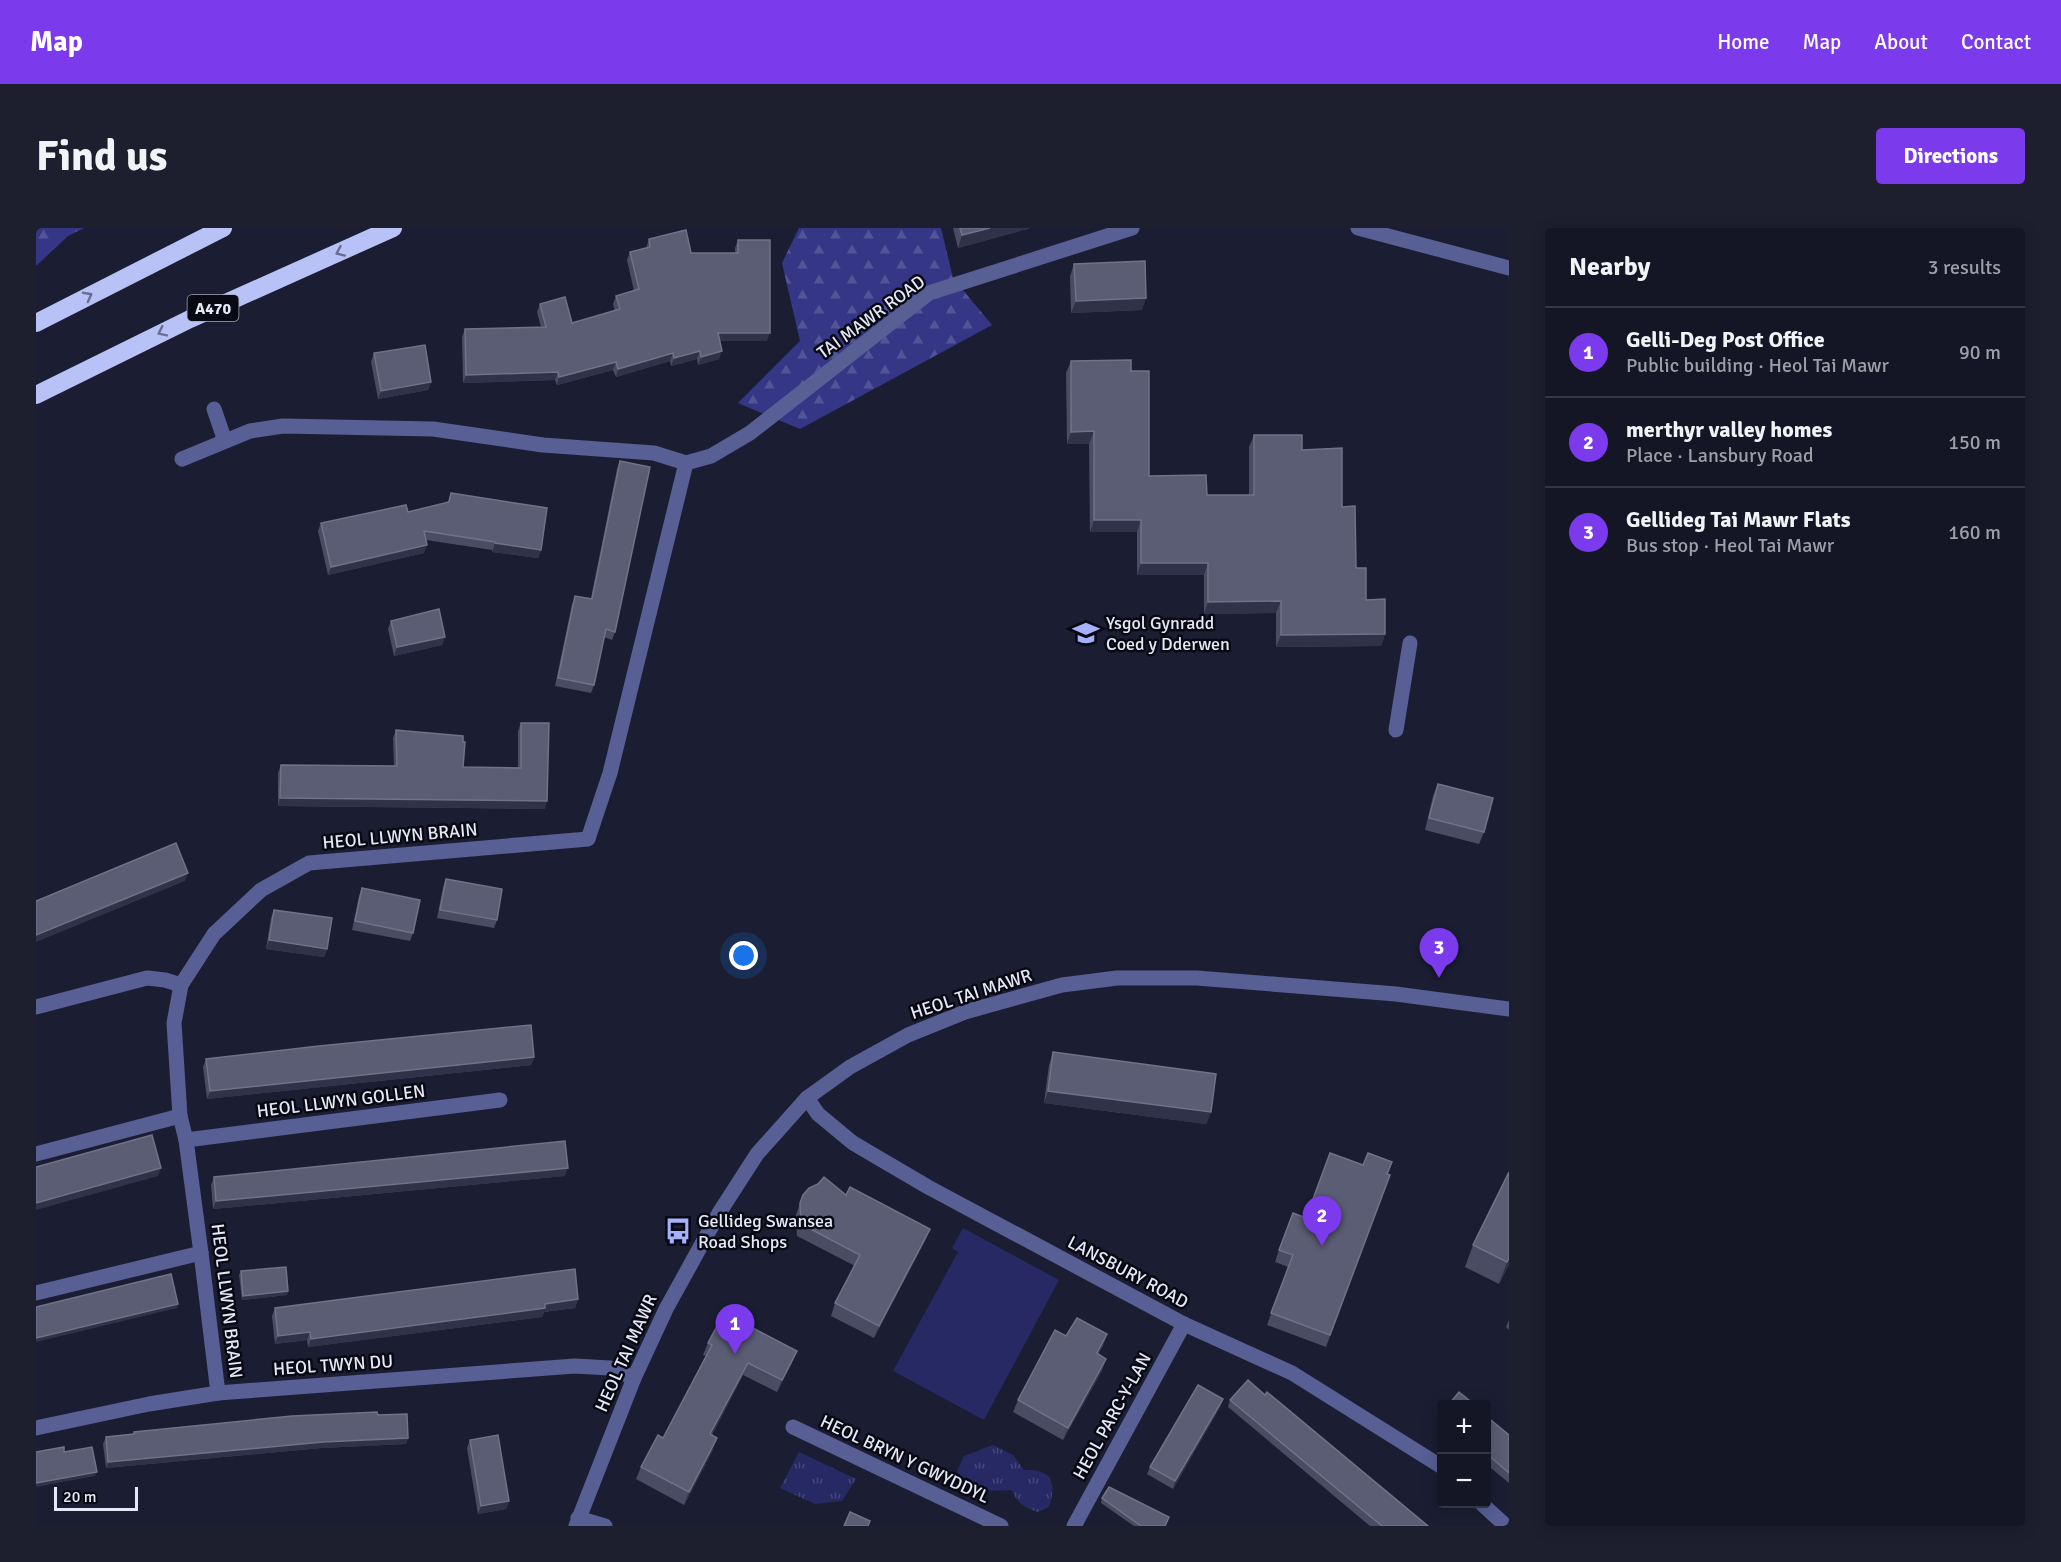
<!DOCTYPE html>
<html lang="en">
<head>
<meta charset="utf-8">
<style>
  :root { --surface:#141626; --page:#1d1f2e; --text:#f1f3f6; --muted:#9d9fa7; --line:#333543; --accent:#7c3aed }
  body { margin:0; font-family:Signika,sans-serif; background:var(--page); color:var(--text) }
  .controls { position:absolute; right:18px; bottom:18px; display:grid; overflow:hidden; border-radius:6px; box-shadow:0 3px 15px #0003 }
  .controls button { width:54px; height:54px; display:grid; place-items:center; padding:0; border:0; border-bottom:2px solid var(--line); background:var(--surface); color:var(--text); font:30px sans-serif }
  .scale { position:absolute; left:18px; bottom:15px; width:84px; box-sizing:border-box; padding-left:6px; border:3px solid #e5e8f7; border-top:0; font-size:16px; line-height:21px; white-space:nowrap; color:#e5e8f7; -webkit-text-stroke:4px #080912; paint-order:stroke }
  .you { position:absolute; left:708px; top:728px; width:21px; height:21px; margin:-15px; border:4px solid #fff; border-radius:50%; background:#1a73e8; box-shadow:0 0 0 9px #1a73e833 }
  .badge { display:grid; place-items:center; width:39px; height:39px; border-radius:50%; background:var(--accent); color:#fff; font-size:20px; font-weight:700 }
  .pin { position:absolute; translate:-50% -50px; filter:drop-shadow(0 2px 3px #0008) }
  .pin::after { content:''; position:absolute; top:32px; width:21px; height:18px; background:inherit; clip-path:polygon(0 0,100% 0,50% 100%) }
  .list { margin:0; padding:0; list-style:none }
  h2 { display:flex; justify-content:space-between; align-items:center; height:78px; margin:0; padding:0 24px; font-size:26px }
  h2 small { font-size:20px; font-weight:400; color:var(--muted) }
  .list li { display:grid; grid-template-columns:39px 1fr auto; gap:18px; align-items:center; box-sizing:border-box; height:90px; padding:0 24px; border-top:2px solid var(--line) }
  .list b { display:block; font-size:22px; white-space:nowrap }
  .list p { margin:0; font-size:20px; white-space:nowrap; color:var(--muted) }
  .list em { font-size:20px; font-style:normal; color:var(--muted) }
  .map { position:relative; flex:none; width:1473px; height:1298px; overflow:hidden; border-radius:6px }
  header { display:flex; align-items:center; gap:36px; box-sizing:border-box; height:84px; padding:0 30px; background:var(--accent); color:#fff }
  header strong { font-size:28px }
  nav { display:flex; gap:33px; margin-inline-start:auto; font-size:21px }
  .intro { display:flex; align-items:center; justify-content:space-between; box-sizing:border-box; height:144px; padding:0 36px }
  h1 { margin:0; font-size:42px }
  .button { padding:15px 27px; border-radius:6px; background:var(--accent); color:#fff; font-size:21px; font-weight:700 }
  main { display:flex; gap:36px; padding:0 36px }
  aside { flex:1; background:var(--surface); border-radius:6px; box-shadow:0 3px 15px #0003 }
  .map>svg:first-child { display:block }
</style>
</head>
<body>
<header>
<strong>Map</strong>
<nav><a>Home</a><a>Map</a><a>About</a><a>Contact</a></nav>
</header>
<div class="intro"><h1>Find us</h1><a class="button">Directions</a></div>
<main>
<div class="map">
<svg width="1473" height="1298" viewBox="0 0 1473 1298">
  <defs>
    <pattern id="forest-firs" width="22" height="20" patternUnits="userSpaceOnUse" patternTransform="scale(1.5)"><rect width="22" height="20" fill="#353786"/><path d="M5 1l3.5 6h-7zM16 11l3.5 6h-7z" fill="#525498"/></pattern>
    <pattern id="park-tufts" width="24" height="20" patternUnits="userSpaceOnUse" patternTransform="scale(1.5)"><rect width="24" height="20" fill="#262963"/><path d="M3 7l-1-3M5 7V3M7 7l1-3M15 17l-1-3M17 17v-4M19 17l1-3" fill="none" stroke="#45487a"/></pattern>
  </defs>
  <rect width="100%" height="100%" fill="#1b1e33"/>
  <g fill="url(#forest-firs)">
    <path d="M0,0H48L32,8L0,38Z"/>
    <path d="M763,0H905L917,50L956,97L764,201L702,175L764,113L746,35Z"/>
  </g>
  <g fill="url(#park-tufts)">
    <path d="M957,1217L977,1227L988,1242C1016,1241 1021,1254 1013,1279L1002,1284C988,1280 981,1275 976,1262C951,1263 937,1266 921,1243L928,1228Z"/>
    <path d="M763,1224L820,1251L806,1273L779,1276L744,1260Z"/>
  </g>
  <path fill="#262963" d="M927,1000L1023,1052L948,1192L857,1143L922,1024L916,1020Z"/>
  <g fill="none" stroke-linecap="round" stroke-linejoin="round">
    <g stroke="#585f95" stroke-width="15">
      <path d="M1322,0L1473,40"/>
      <path d="M178,181L189,213"/>
      <path d="M146,231L214,203L247,198L397,201L507,217L618,225L650,235"/>
      <path d="M650,235L675,228L714,205L893,65L1096,0"/>
      <path d="M1360,502L1374,415"/>
      <path d="M0,779L111,750L129,752L145,757"/>
      <path d="M771,870L782,886L817,915L892,959L1148,1096L1256,1145L1406,1239"/>
      <path d="M150,912L464,872"/>
      <path d="M0,926L144,888"/>
      <path d="M0,1065L165,1025"/>
      <path d="M182,1165L165,1025L150,912L144,888L138,795L145,757L178,706L225,662L273,635L552,611L574,545L650,235"/>
      <path d="M757,1199L965,1298"/>
      <path d="M0,1200L113,1176L182,1165L539,1138L574,1140L598,1150"/>
      <path d="M1446,1276L1470,1298"/>
      <path d="M542,1290L569,1298"/>
      <path d="M540,1298L598,1150L630,1081L683,985L721,926L771,870L814,839L872,807L929,784L1026,757L1081,750H1161L1360,766L1473,781"/>
      <path d="M1038,1298L1148,1096"/>
    </g>
    <g stroke="#b9c2f7" stroke-width="18">
      <path d="M0,95L187,0"/>
      <path d="M0,167L154,91L357,0"/>
    </g>
  </g>
  <g fill="#494c63">
    <path d="M917,0H995L922,20Z"/>
    <path d="M613,11L655,25H699V20L702,12L731,113H684L683,131L662,137L661,131L635,138L634,133L580,149L577,142L521,157L519,152L427,155L426,109L429,101L505,99L501,84L504,76L536,95L579,83L577,76L580,68L598,63L591,32L594,24L610,20Z"/>
    <path d="M1038,36L1106,82L1035,85L1034,48Z"/>
    <path d="M338,125L395,154L392,162L342,171L335,134Z"/>
    <path d="M1035,133L1095,143L1113,248L1171,267H1213V219L1218,207L1266,222L1306,279L1320,340L1330,372L1349,406L1345,418L1240,419V385L1168,386V347H1101V304H1054L1053,216H1031L1030,145Z"/>
    <path d="M584,233L579,404L576,412L568,409L558,457L555,465L519,458L536,376L539,368L555,370L581,241Z"/>
    <path d="M415,265L505,322L502,330L456,324V322L390,312L388,325L292,347L282,303L285,295L372,284L412,274Z"/>
    <path d="M355,393L409,409L406,417L358,428L352,401Z"/>
    <path d="M485,495L509,581L242,578V545L245,537L358,538L357,510L360,502L427,539L482,540V503Z"/>
    <path d="M1402,556L1448,604L1443,616L1389,602L1397,568Z"/>
    <path d="M410,651L461,692L458,700L401,690L407,659Z"/>
    <path d="M326,660L377,705L374,713L316,702L323,668Z"/>
    <path d="M238,682L291,721L288,729L230,721L235,690Z"/>
    <path d="M1017,824L1175,884L1170,896L1008,875L1013,837Z"/>
    <path d="M498,829L495,837L171,871L167,839L170,831Z"/>
    <path d="M1473,944V1036L1463,1056L1429,1039L1437,1017Z"/>
    <path d="M1351,946L1354,947L1290,1119L1231,1097L1252,1039L1239,1034L1243,1022L1270,990Z"/>
    <path d="M529,948L177,981L175,957L178,949Z"/>
    <path d="M767,967H810L894,1001L889,1013L838,1110L795,1088L799,1075L819,1038L761,1008L760,987Z"/>
    <path d="M205,1043L252,1063L251,1067L206,1072L203,1047Z"/>
    <path d="M542,1071L539,1080L508,1084L506,1089L272,1119L271,1112L239,1116L236,1088L239,1080Z"/>
    <path d="M1473,1092V1102L1470,1099Z"/>
    <path d="M1071,1106L1067,1118L1062,1126L1066,1143L1027,1212L977,1184L982,1172L1030,1108Z"/>
    <path d="M672,1115L756,1135L741,1164L707,1147L676,1207L677,1222L648,1277L600,1251L605,1239L627,1210L670,1128L667,1127Z"/>
    <path d="M1229,1167L1392,1298H1334L1192,1179L1194,1172Z"/>
    <path d="M1187,1171L1184,1179L1137,1261L1111,1246L1114,1239Z"/>
    <path d="M1406,1185V1197L1402,1194Z"/>
    <path d="M1450,1188L1473,1207V1255L1450,1236Z"/>
    <path d="M98,1204L372,1210L370,1216L285,1220L70,1240L67,1216L70,1209L97,1206Z"/>
    <path d="M434,1212L473,1273L470,1281L442,1286L431,1220Z"/>
    <path d="M1066,1270L1133,1289L1129,1298H1098L1065,1275Z"/>
  </g>
  <g fill="#2f3249">
    <path d="M954,0H995L922,20L926,7Z"/>
    <path d="M1110,70L1106,82L1035,85L1040,73Z"/>
    <path d="M682,105H734L731,113H679Z"/>
    <path d="M664,123L661,131L635,138L638,130Z"/>
    <path d="M686,123L683,131L662,137L665,129Z"/>
    <path d="M637,125L634,133L580,149L582,141Z"/>
    <path d="M580,134L577,142L521,157L523,149Z"/>
    <path d="M522,144L519,152L427,155L430,147Z"/>
    <path d="M395,154L392,162L342,171L345,163Z"/>
    <path d="M1058,203L1053,216H1031L1035,204Z"/>
    <path d="M1058,292H1105L1101,304H1054Z"/>
    <path d="M459,315L505,322L502,330L456,324Z"/>
    <path d="M391,317L388,325L292,347L295,339Z"/>
    <path d="M1105,335H1172L1168,347H1101Z"/>
    <path d="M1245,373L1240,385L1168,386L1172,374Z"/>
    <path d="M1349,406L1345,418L1240,419L1245,407Z"/>
    <path d="M409,409L406,417L358,428L361,419Z"/>
    <path d="M244,570L511,573L509,581L242,578Z"/>
    <path d="M152,645L149,653L0,714V707Z"/>
    <path d="M233,712L291,721L288,729L230,721Z"/>
    <path d="M498,829L495,837L171,871L174,863Z"/>
    <path d="M1012,863L1175,884L1170,896L1008,875Z"/>
    <path d="M125,940L122,948L0,982V975Z"/>
    <path d="M532,940L529,948L177,981L180,973Z"/>
    <path d="M894,1001L889,1013L838,1110L843,1098Z"/>
    <path d="M1473,1030V1036L1463,1056L1471,1034Z"/>
    <path d="M252,1063L251,1067L206,1072L207,1068Z"/>
    <path d="M542,1071L539,1080L508,1084L506,1089L272,1119L275,1111Z"/>
    <path d="M142,1076L141,1080L0,1114V1110Z"/>
    <path d="M274,1104L271,1112L239,1116L242,1108Z"/>
    <path d="M1071,1106L1067,1118L1056,1138L1061,1125Z"/>
    <path d="M761,1123L756,1135L741,1164L746,1152Z"/>
    <path d="M1070,1131L1066,1143L1027,1212L1032,1200Z"/>
    <path d="M712,1135L707,1147L670,1218L674,1206Z"/>
    <path d="M1187,1171L1184,1179L1137,1261L1139,1253Z"/>
    <path d="M372,1210L370,1216L285,1220L70,1240L72,1234L287,1214Z"/>
    <path d="M681,1210L677,1222L648,1277L653,1264Z"/>
    <path d="M61,1244L59,1248L0,1259V1255Z"/>
    <path d="M473,1273L470,1281L442,1286L445,1278Z"/>
  </g>
  <g fill="#5a5d73" stroke="#6f7288" stroke-width="1.5">
    <path d="M924,0H954L926,7Z"/>
    <path d="M650,2L655,25H702V12H734V105H682L686,123L665,129L664,123L638,130L637,125L582,141L580,134L523,149L522,144L430,147L429,101L510,99L504,76L529,69L536,95L584,81L580,68L603,61L594,24L614,19L613,11Z"/>
    <path d="M1109,33L1110,70L1040,73L1038,36Z"/>
    <path d="M389,117L395,154L345,163L338,125Z"/>
    <path d="M1095,132V143H1113V248L1170,247L1171,267H1218V207H1266V222L1306,220V279L1319,278L1320,340H1330V372L1349,371V406L1245,407V373L1172,374V335H1105V292H1058V203L1035,204V133Z"/>
    <path d="M584,233L614,239L579,404L570,401L558,457L522,450L539,368L556,371Z"/>
    <path d="M415,265L511,280L505,322L459,315V314L388,303L391,317L295,339L285,295L370,277L372,284L413,274Z"/>
    <path d="M403,381L409,409L361,419L355,393Z"/>
    <path d="M485,495H513L511,573L244,570L245,537L361,538L360,502L427,508V514H429L427,539L485,540Z"/>
    <path d="M1402,556L1457,570L1448,604L1393,590Z"/>
    <path d="M140,615L152,645L0,707V673Z"/>
    <path d="M410,651L466,661L461,692L404,682Z"/>
    <path d="M326,660L384,672L377,705L319,693Z"/>
    <path d="M238,682L296,690L291,721L233,712Z"/>
    <path d="M495,797L498,829L174,863L170,831L283,818Z"/>
    <path d="M1017,824L1180,846L1175,884L1012,863Z"/>
    <path d="M116,907L125,940L0,975V939Z"/>
    <path d="M529,913L532,940L180,973L178,949Z"/>
    <path d="M1294,925L1327,937L1332,925L1356,934L1351,946L1354,947L1294,1107L1235,1085L1257,1027L1243,1022L1257,985L1270,990Z"/>
    <path d="M1473,944V1030L1471,1034L1437,1017Z"/>
    <path d="M788,949L810,967L814,959L894,1001L843,1098L799,1075L824,1027L765,996L764,975L767,967L773,960L782,956Z"/>
    <path d="M250,1039L252,1063L207,1068L205,1043Z"/>
    <path d="M539,1041L542,1071L509,1076V1080L275,1111L274,1104L242,1108L239,1080Z"/>
    <path d="M135,1046L142,1076L0,1110V1079Z"/>
    <path d="M688,1085L761,1123L746,1152L712,1135L674,1206L681,1210L653,1264L605,1239L622,1207L627,1210L676,1117L672,1115Z"/>
    <path d="M1041,1090L1071,1106L1061,1125L1070,1131L1032,1200L982,1172L1019,1102L1030,1108Z"/>
    <path d="M1212,1152L1229,1167L1231,1164L1392,1298H1346L1194,1172Z"/>
    <path d="M1162,1157L1187,1171L1139,1253L1114,1239Z"/>
    <path d="M1423,1164L1438,1176H1413Z"/>
    <path d="M341,1184L342,1187L371,1186L372,1210L287,1214L72,1234L70,1209L98,1206V1204L256,1188Z"/>
    <path d="M1450,1188L1473,1207V1245L1450,1225Z"/>
    <path d="M462,1207L473,1273L445,1278L434,1212Z"/>
    <path d="M28,1219V1224L56,1219L61,1244L0,1255V1224Z"/>
    <path d="M1073,1259L1133,1289L1129,1298H1105L1066,1270Z"/>
    <path d="M814,1284L834,1293L832,1298H808Z"/>
  </g>
  <defs><path id="oneway-chevron" d="M-2-3.5L2.5 0L-2 3.5" fill="none" stroke-width="1.6" stroke-linecap="round" stroke-linejoin="round" transform="scale(1.5)"/></defs>
  <g stroke="#696f90">
    <use href="#oneway-chevron" transform="translate(304 24) rotate(156)"/>
    <use href="#oneway-chevron" transform="translate(52 68) rotate(-28)"/>
    <use href="#oneway-chevron" transform="translate(126 104) rotate(154)"/>
  </g>
  <defs>
    <g id="school-bare" transform="scale(2.07)"><path d="M0-5L7-2L0 1L-7-2ZM-4 1L0 2.5L4 1V4Q0 6-4 4Z" fill="#a6b1fc" stroke="#080912" stroke-width="2.5" paint-order="stroke"/></g>
    <g id="bus-bare" transform="scale(2.07)"><path d="M-5-6H5V4H4V6H2V4H-2V6H-4V4H-5ZM-3.5-4V0h7V-4ZM-3.5 1.2v1.5H-2V1.2ZM2 1.2v1.5H3.5V1.2Z" fill="#a6b1fc" stroke="#080912" stroke-width="2.5" paint-order="stroke"/></g>
  </defs>
  <g fill-rule="evenodd">
    <use href="#school-bare" x="1050" y="405"/>
    <use href="#bus-bare" x="642" y="1003"/>
  </g>
  <g text-anchor="middle" stroke-width="5" stroke-linejoin="round" paint-order="stroke">
    <rect fill="#080912" stroke="#a3a5b2" stroke-width="1.5" x="151.5" y="67" width="51" height="26" rx="4.5"/>
    <g font-size="16" font-weight="bold" fill="#e5e8f7">
      <text x="177" y="86">A470</text>
    </g>
    <g font-size="18" fill="#e5e8f7" stroke="#080912">
      <text transform="translate(835 89) rotate(-36)" y="6">TAI MAWR ROAD</text>
      <text transform="translate(364 608) rotate(-5)" y="6">HEOL LLWYN BRAIN</text>
      <text transform="translate(935 766) rotate(-18)" y="6">HEOL TAI MAWR</text>
      <text transform="translate(305 873) rotate(-7)" y="6">HEOL LLWYN GOLLEN</text>
      <text transform="translate(1092 1044) rotate(28)" y="6">LANSBURY ROAD</text>
      <text transform="translate(191 1073) rotate(83)" y="6">HEOL LLWYN BRAIN</text>
      <text transform="translate(590 1125) rotate(-66)" y="6">HEOL TAI MAWR</text>
      <text transform="translate(297 1137) rotate(-4)" y="6">HEOL TWYN DU</text>
      <text transform="translate(1076 1188) rotate(-61)" y="6">HEOL PARC-Y-LAN</text>
      <text transform="translate(869 1231) rotate(25)" y="6">HEOL BRYN Y GWYDDYL</text>
    </g>
    <g font-size="18" fill="#e5e8f7" stroke="#080912" text-anchor="start">
      <text x="1070" y="401">Ysgol Gynradd<tspan x="1070" dy="21">Coed y Dderwen</tspan></text>
      <text x="662" y="999">Gellideg Swansea<tspan x="662" dy="21">Road Shops</tspan></text>
    </g>
  </g>
</svg>
<div class="controls">
<button>+</button>
<button>−</button>
</div>
<div class="scale">20 m</div>
<div class="you"></div>
<div class="pin badge" style="left:699px;top:1126px">1</div>
<div class="pin badge" style="left:1286px;top:1018px">2</div>
<div class="pin badge" style="left:1403px;top:750px">3</div>
</div>
<aside>
<h2>Nearby<small>3 results</small></h2>
<ul class="list">
<li><span class="badge">1</span><div><b>Gelli-Deg Post Office</b><p>Public building · Heol Tai Mawr</p></div><em>90 m</em></li>
<li><span class="badge">2</span><div><b>merthyr valley homes</b><p>Place · Lansbury Road</p></div><em>150 m</em></li>
<li><span class="badge">3</span><div><b>Gellideg Tai Mawr Flats</b><p>Bus stop · Heol Tai Mawr</p></div><em>160 m</em></li>
</ul>
</aside>
</main>
</body>
</html>
